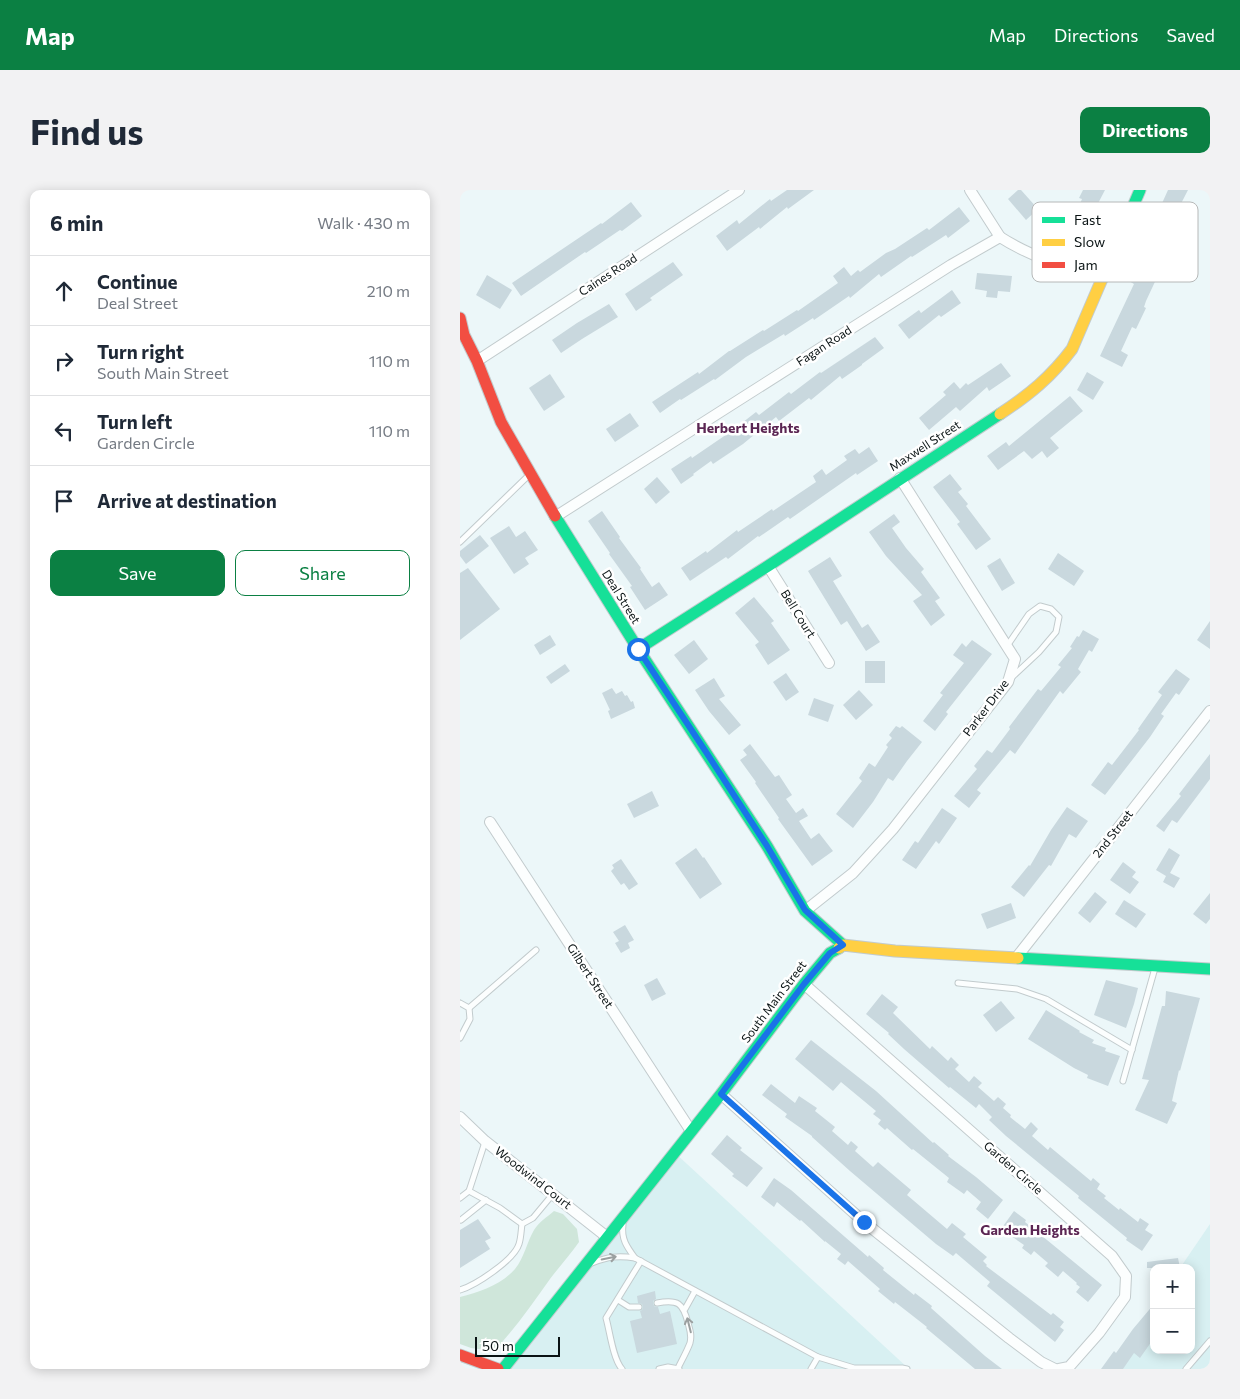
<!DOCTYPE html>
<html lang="en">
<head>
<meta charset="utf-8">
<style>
  :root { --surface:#fff; --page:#f2f2f3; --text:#1f2937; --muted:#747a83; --line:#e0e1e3; --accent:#0b8043 }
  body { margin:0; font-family:Commissioner,sans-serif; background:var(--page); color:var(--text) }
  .controls { position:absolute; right:15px; bottom:15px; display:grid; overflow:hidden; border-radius:10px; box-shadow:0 2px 12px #0003 }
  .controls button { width:45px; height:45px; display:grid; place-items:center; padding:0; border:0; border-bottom:1px solid var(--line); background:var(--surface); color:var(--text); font:25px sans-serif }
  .scale { position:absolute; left:15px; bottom:12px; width:85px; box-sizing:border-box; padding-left:5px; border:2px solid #0a1314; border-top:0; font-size:14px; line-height:18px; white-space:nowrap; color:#0a1314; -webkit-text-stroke:4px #fff; paint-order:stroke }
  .stop { position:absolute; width:15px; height:15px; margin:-11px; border:4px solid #1a73e8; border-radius:50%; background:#fff }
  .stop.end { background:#1a73e8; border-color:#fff; box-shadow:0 1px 5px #0008 }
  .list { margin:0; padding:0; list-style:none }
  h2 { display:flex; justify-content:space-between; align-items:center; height:65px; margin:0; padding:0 20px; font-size:21px }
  h2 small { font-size:16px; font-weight:400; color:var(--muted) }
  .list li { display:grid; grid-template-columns:32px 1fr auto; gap:15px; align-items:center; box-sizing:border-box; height:70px; padding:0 20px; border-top:1px solid var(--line) }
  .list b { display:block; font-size:19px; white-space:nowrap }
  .list p { margin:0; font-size:16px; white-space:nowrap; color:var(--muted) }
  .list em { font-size:16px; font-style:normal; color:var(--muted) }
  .actions { display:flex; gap:10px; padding:15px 20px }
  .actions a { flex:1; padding:11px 0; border:1px solid var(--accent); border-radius:10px; text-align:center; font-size:18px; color:var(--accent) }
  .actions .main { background:var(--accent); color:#fff }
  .icon { flex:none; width:28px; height:28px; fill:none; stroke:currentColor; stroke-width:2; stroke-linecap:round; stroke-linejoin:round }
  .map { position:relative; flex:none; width:750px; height:1179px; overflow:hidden; border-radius:10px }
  header { display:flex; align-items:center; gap:30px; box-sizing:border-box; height:70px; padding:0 25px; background:var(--accent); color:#fff }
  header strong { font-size:24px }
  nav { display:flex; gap:28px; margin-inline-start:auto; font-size:18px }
  .intro { display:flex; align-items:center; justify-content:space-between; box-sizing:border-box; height:120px; padding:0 30px }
  h1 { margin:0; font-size:35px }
  .button { padding:12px 22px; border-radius:10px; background:var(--accent); color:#fff; font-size:18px; font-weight:700 }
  main { display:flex; gap:30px; padding:0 30px }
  aside { flex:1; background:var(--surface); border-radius:10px; box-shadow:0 2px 12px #0003 }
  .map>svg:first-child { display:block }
</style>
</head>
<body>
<header>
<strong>Map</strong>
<nav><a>Map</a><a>Directions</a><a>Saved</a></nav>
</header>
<div class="intro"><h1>Find us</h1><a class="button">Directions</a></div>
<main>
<aside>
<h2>6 min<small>Walk · 430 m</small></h2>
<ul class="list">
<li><svg class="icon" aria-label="ahead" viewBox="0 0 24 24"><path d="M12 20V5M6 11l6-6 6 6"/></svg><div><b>Continue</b><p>Deal Street</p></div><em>210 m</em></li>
<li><svg class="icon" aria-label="right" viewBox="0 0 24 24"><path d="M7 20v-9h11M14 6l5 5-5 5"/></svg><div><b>Turn right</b><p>South Main Street</p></div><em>110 m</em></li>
<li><svg class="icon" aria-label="left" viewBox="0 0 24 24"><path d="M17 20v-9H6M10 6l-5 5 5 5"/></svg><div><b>Turn left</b><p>Garden Circle</p></div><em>110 m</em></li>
<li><svg class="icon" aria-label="arrive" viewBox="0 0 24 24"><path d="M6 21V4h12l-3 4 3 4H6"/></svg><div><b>Arrive at destination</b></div></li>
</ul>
<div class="actions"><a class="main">Save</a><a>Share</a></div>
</aside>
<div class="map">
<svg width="750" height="1179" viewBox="0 0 750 1179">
  <rect width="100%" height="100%" fill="#ecf7f9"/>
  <g fill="#d8f0f2">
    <path d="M214,962L449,1179H43Z"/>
    <path d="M750,1034V1179H650L694,1116V1160H731V1078H720Z"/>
  </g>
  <path fill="#cfe6da" d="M94,1021L103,1024L117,1039L119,1052C110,1065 99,1077 90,1089C72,1114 55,1139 34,1161L11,1158L0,1154V1107C20,1102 41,1095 55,1079C64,1068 67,1052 74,1040C79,1032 87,1027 94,1021Z"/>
  <g fill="#c9d8de">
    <path d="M327,0H354L328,19L327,17L300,39L299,37L267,61L256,46L277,30L279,34L310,9L311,11Z"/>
    <path d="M558,0H561L578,19L566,30L548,9Z"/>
    <path d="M623,0H645L632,25H634L621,54L596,43L602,27L612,32L622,9L619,8Z"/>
    <path d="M708,0H728L708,39L710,41L701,61L684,53Z"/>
    <path d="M171,12L182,26L162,41L160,40L126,63L125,62L61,106L52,93L141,33L142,34Z"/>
    <path d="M499,17L510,31L488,48L486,45L452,67L451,66L421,87L419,84L390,108L389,106L354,130L353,128L325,146L324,144L286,167L255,190L254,189L221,210L220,209L200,223L192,212L238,182L239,184L269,161H270L303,140L304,141L337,120L338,121L378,93L373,86L384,77L391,86L398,80L400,82L426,63L435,59L467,38L469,40Z"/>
    <path d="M679,71L700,81L686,111L684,117L686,118L676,139L672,137L661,161L668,165L662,177L640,166L674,94L669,91Z"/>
    <path d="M213,72L223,85L190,108L192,110L176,121L165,104Z"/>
    <path d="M517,83L552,86L550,102L538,101L537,108L526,107L527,101L515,99Z"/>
    <path d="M27,85L52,100L40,119L16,105Z"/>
    <path d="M492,100L501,113L481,127L479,125L449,149L438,135L459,120L461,123Z"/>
    <path d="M149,114L158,127L122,149L101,163L92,150L117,133Z"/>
    <path d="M415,147L424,158L402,174V175L382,189L380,186L351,210L349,208L319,231L316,227L283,254L253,274L251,271L233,284L234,285L221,294L211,279L231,266L232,268L273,240L296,222L299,225L329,202L331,204L360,182L361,183Z"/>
    <path d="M541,173L551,186L529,201L527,197L500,221L496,217L469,240L459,228L486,205L483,202L494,192L500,199L506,193L508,195Z"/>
    <path d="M627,182L644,192L633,210L617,200Z"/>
    <path d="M90,184L105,207L84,221L69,198Z"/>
    <path d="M610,206L623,221L590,248L599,258L587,268L582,261L572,269L564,261L538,280L527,266L546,252L549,256Z"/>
    <path d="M170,223L179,236L155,252L146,239Z"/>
    <path d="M409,257L418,271L397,285L396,283L330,329L328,327L299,347L298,346L268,369L266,367L230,391L221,378L246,361L247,363L277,340L278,342L312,319L313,321L356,292L353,286L362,279L366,285L387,270L384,266L395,259L399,264Z"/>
    <path d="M490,284L502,299L498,302L508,314L506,316L531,349L516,360L497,334L500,332L473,297Z"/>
    <path d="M197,287L210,302L196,314L184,299Z"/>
    <path d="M142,321L160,347L159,348L181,378L180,379L192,397L199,392L208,405L185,420L170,397L172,396L149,364L150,363L128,331Z"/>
    <path d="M434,324L440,332L432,338L446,358L464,379L461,382L480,408L475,411L485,425L471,436L453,411L462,405L426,366L409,342Z"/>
    <path d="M49,336L56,347L65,341L78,360L65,368L69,374L54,384L30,348Z"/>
    <path d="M20,345L29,356L6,374L0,366V361Z"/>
    <path d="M598,363L624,381L614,396L588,379Z"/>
    <path d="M370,367L382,386L373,391L402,438L408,434L420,452L406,461L387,431L381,435L348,381Z"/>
    <path d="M540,368L555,393L542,401L527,376Z"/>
    <path d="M8,378L40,419L0,450V383Z"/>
    <path d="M294,407L314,431L311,433L330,460L308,475L295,455L299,452L275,423Z"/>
    <path d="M750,431V459L737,450Z"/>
    <path d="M623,440L639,449L632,462L629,460L618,479L621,482L603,504L600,501L555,564L550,560L517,600L521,603L509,618L494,606L517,579L514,576L527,560L532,563L550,539L549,537L578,499L581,501L601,477L598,475L612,458L610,457L617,446L619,447Z"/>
    <path d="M90,445L96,455L80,465L74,455Z"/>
    <path d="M234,450L248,469L229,484L214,465Z"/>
    <path d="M512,450L532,464L486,522L488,524L475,541L463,531L483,505L480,503L504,473L493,465L502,453L506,457Z"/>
    <rect x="405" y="471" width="20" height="22"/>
    <path d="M105,474L110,481L91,494L86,487Z"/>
    <path d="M716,479L730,489L719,505L716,503L701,524L704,526L690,547L645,605L631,595L648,572L652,575L679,540L678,539L702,505L698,502Z"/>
    <path d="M326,483L339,502L326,511L313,492Z"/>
    <path d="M254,488L265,506L259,509L281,535L269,545L249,521L235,500Z"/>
    <path d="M152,498L156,504L162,501L165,506L167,505L171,512L173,511L175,518L151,529L148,521L150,520L142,503Z"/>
    <path d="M399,500L413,515L396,530L383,515Z"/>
    <path d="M354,508L374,515L368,532L348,525Z"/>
    <path d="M436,536L440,538L442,536L462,552L447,571L433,591L428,588L413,612L393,638L376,624L402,591L399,588L409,573L415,577L428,557L426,555L432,548L429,545Z"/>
    <path d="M290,554L315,587L319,585L332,605L326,609L336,623L343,618L348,626L339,631L351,649L359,643L373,661L352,676L318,629L319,628L295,593L296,592L280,570L287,565L283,560Z"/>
    <path d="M750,564V589L717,633L712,630L704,642L696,636L721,606L719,604Z"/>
    <path d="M192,601L199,616L174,628L167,614Z"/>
    <path d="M607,617L628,631L616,648L609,644L591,676L589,675L564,707L551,697L569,675L570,676L591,640Z"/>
    <path d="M482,618L497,628L479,654L476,651L456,679L442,670L455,651L458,653Z"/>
    <path d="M236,658L243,668L244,667L262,694L240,709L215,673Z"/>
    <path d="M709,658L720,665L710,683L720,688L714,698L703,692L706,686L696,680Z"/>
    <path d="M161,669L178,694L169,700L164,693L161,695L151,681L154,678L152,675Z"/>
    <path d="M663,672L676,682L672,687L679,692L670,704L650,690Z"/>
    <path d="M635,702L647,712L630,733L618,723Z"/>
    <path d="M750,703V729L746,734L733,724Z"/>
    <path d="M664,710L686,724L676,738L655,724Z"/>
    <path d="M551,713L556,728L527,739L521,724Z"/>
    <path d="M165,735L174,750L168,753L170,758L161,763L155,753L159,751L153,742Z"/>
    <path d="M197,788L206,804L192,811L184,795Z"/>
    <path d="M646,790L678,798L674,814L666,838L634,825Z"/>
    <path d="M706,801L740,808L720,881L719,880L712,911L717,913L707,934L675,920L689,890L682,889L702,816H705Z"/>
    <path d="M422,804L438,817L433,823L470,859L472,856L488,871L491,867L499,875L495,879L509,892L514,886L522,893L518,897L534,911L538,907L546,914L543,918L551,925L550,927L565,939L571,932L578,939L572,946L588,960L590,957L631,991L633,988L640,994L637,999L646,1006L644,1008L659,1020L660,1018L678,1032L680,1028L689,1034L685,1040L693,1045L682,1061L666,1050L667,1048L618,1008L619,1006L546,946L529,930L532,927L519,914L516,918L490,897L489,898L444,859L428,844L429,843L406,824Z"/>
    <path d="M541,811L555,828L536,842L523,825Z"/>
    <path d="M586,820L620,841L619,842L634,850L632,853L646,858L645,861L660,866L648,896L627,888L628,885L614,878L568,849Z"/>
    <path d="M351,850L416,901L473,953L474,952L489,965L488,966L516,987L543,1010L528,1029L516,1019L521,1012L507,1000L504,1004L487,992L489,988L453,959L452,960L427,938L425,940L418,934L421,930L413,924L416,921L381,892L373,901L335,869Z"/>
    <path d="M311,894L335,913L339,906L357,918L355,921L375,937L372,941L388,955L391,951L398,957L395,961L413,977L418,972L451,1000L447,1005L487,1039L492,1033L506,1044L503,1047L527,1067L523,1071L527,1075L526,1076L591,1125L593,1123L604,1132L600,1137L604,1140L595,1152L527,1096L530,1092L496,1063L493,1066L476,1054L390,981L352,947V946L325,927L327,924L302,905Z"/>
    <path d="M267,945L282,958L280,960L303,978L287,997L272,986L274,984L251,964Z"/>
    <path d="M314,988L331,1000L408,1067L409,1065L424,1078L423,1080L454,1105L455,1103L472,1116L471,1118L525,1166L542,1179H515L466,1138L467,1137L435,1112L434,1114L418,1101L420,1099L388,1071L385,1075L377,1069L381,1064L365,1051V1052L341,1030L340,1031L317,1012L314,1017L301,1007Z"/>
    <path d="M554,1021L566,1030L565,1032L642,1095L628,1112L616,1102L620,1097L616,1094L617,1093L603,1081L598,1087L585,1076L588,1073L574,1061L571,1065L562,1058L564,1055L541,1039Z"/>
    <path d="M18,1029L31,1048L25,1051L30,1059L0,1078V1040Z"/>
    <path d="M718,1068L720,1078H687V1072Z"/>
    <path d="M195,1101L196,1109L193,1111V1114L195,1117H198L200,1124L210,1121L217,1154L177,1163L170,1131L182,1128L180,1121L182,1120L183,1117L182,1114L178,1113L177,1106Z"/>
    <path d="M694,1114V1148L680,1168L674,1163L663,1179H641L654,1161L656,1163L673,1139Z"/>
  </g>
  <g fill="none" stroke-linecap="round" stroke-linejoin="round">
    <g stroke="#c2cbcd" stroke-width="7">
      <g id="lane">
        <path d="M0,352L68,286"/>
        <path d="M547,456L569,424L580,416L591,419L599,427L596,442L579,462L550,489"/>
        <path d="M498,793L557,799L586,809L672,860"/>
        <path d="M0,813L9,818L10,829L0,848"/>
        <path d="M9,818L76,760"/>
        <path d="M663,891L695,778"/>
        <path d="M9,1001L40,1018L62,1034L73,1028L93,1004"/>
        <path d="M0,1008L9,1001L25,952"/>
        <path d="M1,1030L26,1010"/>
        <path d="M163,1035C161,1049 167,1057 175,1068"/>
        <path d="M132,1073C148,1067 157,1065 175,1068L358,1167L394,1178H442L447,1179"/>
        <path d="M0,1100C16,1095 54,1070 59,1054C61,1048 61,1041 62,1034"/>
        <path d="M158,1110L169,1117H179"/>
        <path d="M197,1113C218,1109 223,1113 228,1133C230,1140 232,1145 230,1153C227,1161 222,1170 218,1178"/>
        <path d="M225,1119L235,1101"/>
        <path d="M162,1179C153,1169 150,1142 146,1128L181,1071"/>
        <path d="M199,1179L208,1177L219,1179"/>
        <path d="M351,1179L358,1167"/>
        <path d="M726,1179L750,1151"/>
      </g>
    </g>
    <g stroke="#c2cbcd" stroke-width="12">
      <g id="street">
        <path d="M510,0L540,47"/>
        <path d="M17,171L279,0"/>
        <path d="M95,327L491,75L540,47C571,67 607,78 643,87"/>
        <path d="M308,376L369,473"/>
        <path d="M30,632L231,941"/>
        <path d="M345,721L393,683L433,639L548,492L555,469L440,288"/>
        <path d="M556,768L750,521"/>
        <path d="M344,794L652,1066L666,1086L665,1107L639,1143L609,1177L599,1179"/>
        <path d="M261,904L404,1032L549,1148L581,1172L595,1179"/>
        <path d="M0,927L25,951L147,1047"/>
      </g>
    </g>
    <g stroke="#c2cbcd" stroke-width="13">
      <g id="fast">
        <path d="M642,89L680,0"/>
        <path d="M95,326L178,459L307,656L345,721L383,755"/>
        <path d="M178,459L308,376L540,224"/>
        <path d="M558,768L750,779"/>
        <path d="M43,1179L261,904L344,794L370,763L379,758"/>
      </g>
    </g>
    <g stroke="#c2cbcd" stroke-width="13">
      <g id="slow">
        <path d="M540,224C569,205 591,187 612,159L642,89"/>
        <path d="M379,758L383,755L435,761L558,768"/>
      </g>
    </g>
    <g stroke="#c2cbcd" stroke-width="13">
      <g id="jam">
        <path d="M0,128L4,145L17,171L41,232L95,326"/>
        <path d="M0,1165L38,1179"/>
      </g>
    </g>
    <use href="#lane" stroke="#fcfefe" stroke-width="5"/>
    <use href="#street" stroke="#fcfefe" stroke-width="10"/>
    <use href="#fast" stroke="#16e098" stroke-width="11"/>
    <use href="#slow" stroke="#ffcf43" stroke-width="11"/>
    <use href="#jam" stroke="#f24e42" stroke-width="11"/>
  </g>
  <defs><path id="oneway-shaft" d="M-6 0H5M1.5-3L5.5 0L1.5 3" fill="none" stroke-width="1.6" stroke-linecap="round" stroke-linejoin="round" transform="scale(1.25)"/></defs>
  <g stroke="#9ba0a0">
    <use href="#oneway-shaft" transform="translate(149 1068) rotate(-12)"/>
    <use href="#oneway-shaft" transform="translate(229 1135) rotate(-104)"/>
  </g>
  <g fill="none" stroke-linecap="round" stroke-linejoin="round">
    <path stroke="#1a73e8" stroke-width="6" d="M178,459L246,562L307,656L345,720L383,755L370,763L344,794L261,904L404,1032"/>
  </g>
  <g text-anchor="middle" stroke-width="5" stroke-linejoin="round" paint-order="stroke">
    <g font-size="12" fill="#0a1314" stroke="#fff">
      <text transform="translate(148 85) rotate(-33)" y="4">Caines Road</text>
      <text transform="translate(364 156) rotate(-33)" y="4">Fagan Road</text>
      <text transform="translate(465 256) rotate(-33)" y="4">Maxwell Street</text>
      <text transform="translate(161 407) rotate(58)" y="4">Deal Street</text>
      <text transform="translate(338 424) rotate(58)" y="4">Bell Court</text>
      <text transform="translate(526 518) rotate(-53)" y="4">Parker Drive</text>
      <text transform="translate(653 644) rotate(-52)" y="4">2nd Street</text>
      <text transform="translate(130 786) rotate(57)" y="4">Gilbert Street</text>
      <text transform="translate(314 812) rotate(-53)" y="4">South Main Street</text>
      <text transform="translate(553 978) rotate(41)" y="4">Garden Circle</text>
      <text transform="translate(73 988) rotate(38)" y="4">Woodwind Court</text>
    </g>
    <g font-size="14" font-weight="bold" fill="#5b2653" stroke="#fff">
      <text x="288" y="243">Herbert Heights</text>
      <text x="570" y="1045">Garden Heights</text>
    </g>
  </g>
  <rect x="572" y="12" width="166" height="80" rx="8" fill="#fff" stroke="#b6b8b8" stroke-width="1"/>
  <rect x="582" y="27" width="23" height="6" fill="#16e098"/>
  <rect x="582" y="49" width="23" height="7" fill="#ffcf43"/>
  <rect x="582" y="72" width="23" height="6" fill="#f24e42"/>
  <g font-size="14" fill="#0a1314">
    <text x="614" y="35">Fast</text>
    <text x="614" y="57">Slow</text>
    <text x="614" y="80">Jam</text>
  </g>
</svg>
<div class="controls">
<button>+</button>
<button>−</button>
</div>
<div class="scale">50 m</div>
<div class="stop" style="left:178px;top:459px"></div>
<div class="stop end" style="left:404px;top:1032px"></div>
</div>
</main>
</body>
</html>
